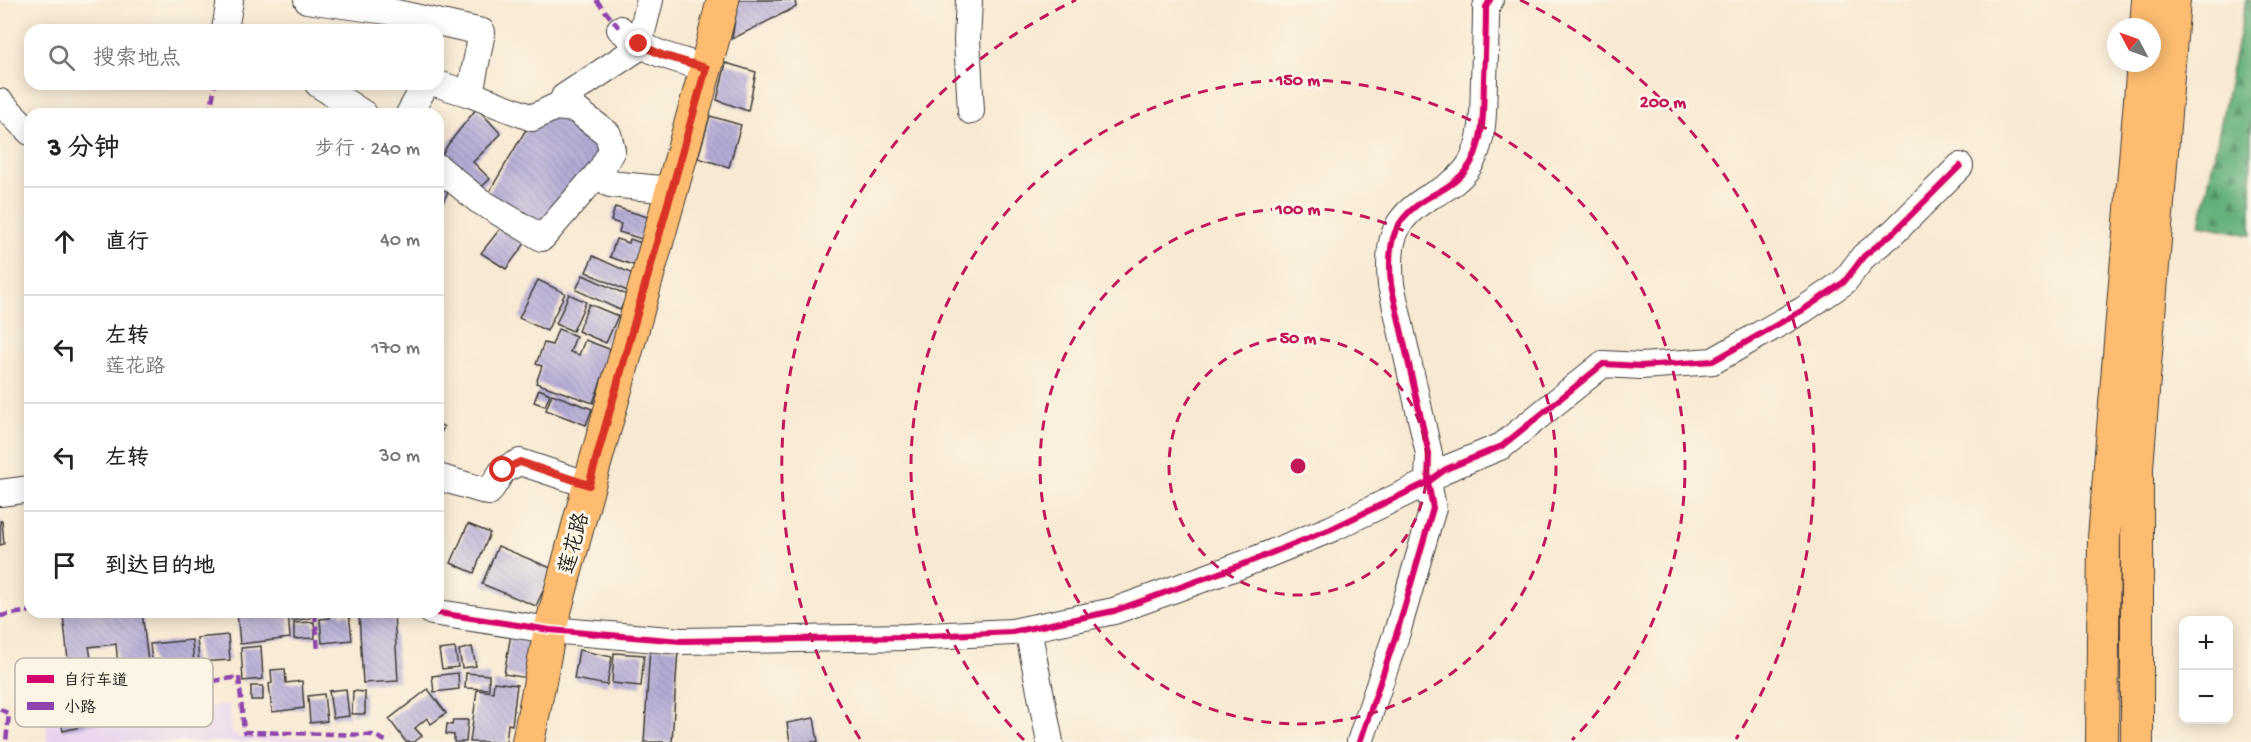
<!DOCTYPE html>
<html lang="zh">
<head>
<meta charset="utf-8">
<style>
  :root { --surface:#fff; --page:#f2f2f2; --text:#222; --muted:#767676; --line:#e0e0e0 }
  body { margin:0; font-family:"Gochi Hand","LXGW WenKai TC",sans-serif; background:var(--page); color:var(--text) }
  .controls { position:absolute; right:18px; bottom:18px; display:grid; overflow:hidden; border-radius:12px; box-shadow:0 3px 15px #0003 }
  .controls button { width:54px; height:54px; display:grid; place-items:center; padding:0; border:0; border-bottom:2px solid var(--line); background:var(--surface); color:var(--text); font:30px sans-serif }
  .compass { position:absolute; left:2107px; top:18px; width:54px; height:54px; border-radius:50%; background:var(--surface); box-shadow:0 3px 15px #0003; rotate:311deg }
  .stop { position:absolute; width:18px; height:18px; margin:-14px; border:4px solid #d93025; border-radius:50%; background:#fff }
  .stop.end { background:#d93025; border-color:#fff; box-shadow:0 2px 6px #0008 }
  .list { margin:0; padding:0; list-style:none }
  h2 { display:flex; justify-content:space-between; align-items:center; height:78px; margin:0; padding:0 24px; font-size:26px }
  h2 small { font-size:20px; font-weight:400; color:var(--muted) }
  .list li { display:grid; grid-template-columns:39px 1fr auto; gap:18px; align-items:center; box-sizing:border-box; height:108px; padding:0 24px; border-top:2px solid var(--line) }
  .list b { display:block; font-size:22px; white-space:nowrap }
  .list p { margin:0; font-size:20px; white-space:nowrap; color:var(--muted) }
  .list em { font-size:20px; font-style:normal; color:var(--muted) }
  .icon { flex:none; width:33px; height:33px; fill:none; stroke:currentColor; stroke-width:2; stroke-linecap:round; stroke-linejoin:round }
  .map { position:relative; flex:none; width:2251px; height:742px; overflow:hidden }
  .search { position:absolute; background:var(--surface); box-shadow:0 3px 15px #0003; left:24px; top:24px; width:420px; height:66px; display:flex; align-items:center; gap:15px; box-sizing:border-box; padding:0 21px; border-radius:18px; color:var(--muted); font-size:22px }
  .panel { position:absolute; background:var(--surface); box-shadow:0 3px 15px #0003; left:24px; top:108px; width:420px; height:510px; border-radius:18px }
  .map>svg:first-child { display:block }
</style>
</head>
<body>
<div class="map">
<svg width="2251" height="742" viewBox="0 0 2251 742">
  <defs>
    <pattern id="forest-firs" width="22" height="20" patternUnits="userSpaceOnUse" patternTransform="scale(1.5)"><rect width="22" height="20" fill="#60ae79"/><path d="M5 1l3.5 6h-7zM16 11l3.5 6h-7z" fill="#4e8d62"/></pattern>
    <pattern id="building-back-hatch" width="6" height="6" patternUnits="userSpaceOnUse" patternTransform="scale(1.5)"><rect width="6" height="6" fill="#b5acd7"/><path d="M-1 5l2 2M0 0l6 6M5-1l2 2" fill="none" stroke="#9b93b8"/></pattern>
  </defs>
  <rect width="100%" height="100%" fill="#fcf5e5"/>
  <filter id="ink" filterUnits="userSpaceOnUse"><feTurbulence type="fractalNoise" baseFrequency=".0167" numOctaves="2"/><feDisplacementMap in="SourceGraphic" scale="12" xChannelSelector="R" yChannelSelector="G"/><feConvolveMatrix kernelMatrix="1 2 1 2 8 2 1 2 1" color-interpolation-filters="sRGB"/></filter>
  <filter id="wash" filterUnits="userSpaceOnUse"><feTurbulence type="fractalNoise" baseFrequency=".008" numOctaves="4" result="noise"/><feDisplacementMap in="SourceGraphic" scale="24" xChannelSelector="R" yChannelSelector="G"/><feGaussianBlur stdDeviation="1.35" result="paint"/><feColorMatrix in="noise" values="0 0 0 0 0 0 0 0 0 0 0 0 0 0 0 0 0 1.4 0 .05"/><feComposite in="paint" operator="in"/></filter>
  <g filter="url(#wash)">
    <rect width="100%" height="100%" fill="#f8e9d2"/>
    <path fill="#e7d2ef" d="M141,675L149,692L158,697L160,713L229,704L232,733H238V737L364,739L371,742H47L46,684Z"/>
    <path fill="url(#forest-firs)" stroke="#3e654a" stroke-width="1.5" d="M2246,0H2251V235L2200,225Z"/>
    <g id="blocks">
      <g fill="url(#building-back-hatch)">
        <path d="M738,0H795L796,7L732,39Z"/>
        <path d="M726,63L756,72L748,111L717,100Z"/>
        <path d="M477,108L501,134L473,162L490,179L476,192L438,161L449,143Z"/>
        <path d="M551,115H573L602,138L595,169L539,230L488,194L525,131Z"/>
        <path d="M710,116L741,125L729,167L698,158Z"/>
        <path d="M438,176L451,186L438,212Z"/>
        <path d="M615,207L651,218L645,240L619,232L621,224L611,221Z"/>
        <path d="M503,225L526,242L506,269L481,253Z"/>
        <path d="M616,239L629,243L630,239L644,244L636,266L610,257Z"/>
        <path d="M593,256L635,275L627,291L586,272Z"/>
        <path d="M583,275L627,295L620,310L576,290Z"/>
        <path d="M538,280L565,293L547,331L519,318Z"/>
        <path d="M569,294L586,302L573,331L556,324Z"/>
        <path d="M589,304L618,316L606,343L578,331Z"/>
        <path d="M558,329L576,336L570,352L579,355L585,340L612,350L593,403L536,383L542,366L536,364L544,343L552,345Z"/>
        <path d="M539,389L550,394L545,406L534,402Z"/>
        <path d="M552,394L592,409L586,425L546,410Z"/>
        <path d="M438,423L444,427L438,438Z"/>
        <path d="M0,521H2L4,544L0,545Z"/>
        <path d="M468,524L490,533L474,573L451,563Z"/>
        <path d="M498,546L553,569L536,606L482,584Z"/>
        <path d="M82,612H142L148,662L118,665L116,644L89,647L91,658L68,660L63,614Z"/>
        <path d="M237,612H288L290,638L240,644Z"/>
        <path d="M291,612H310L311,618L293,621Z"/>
        <path d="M329,612H341V615L349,614L352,640L322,643L320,619L330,618Z"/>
        <path d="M394,613L398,681L363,683L359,615Z"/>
        <path d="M314,622L315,638L294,639V623Z"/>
        <path d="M511,634L534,638L527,678L504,674Z"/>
        <path d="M228,635L230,660L199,662L197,638Z"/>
        <path d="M192,640L194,665L175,668L176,683L155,686L150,644Z"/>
        <path d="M261,646L263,679L243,681L241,648Z"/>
        <path d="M472,647L476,666L462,668L459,650Z"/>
        <path d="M650,647L678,649L672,742H644Z"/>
        <path d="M455,648L458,667L442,669L439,650Z"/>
        <path d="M579,650L612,657L607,685L574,679Z"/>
        <path d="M614,653L644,655L641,686L612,683Z"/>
        <path d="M285,669L286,683L302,681L304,708L272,712L269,684L272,683L271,670Z"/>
        <path d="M458,673L459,689L434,692L432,676Z"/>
        <path d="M466,673L489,675V689L465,688Z"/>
        <path d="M494,682L517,685L512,725L508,724L506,742H470L477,690L493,692Z"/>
        <path d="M119,683L127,716L63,731L56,697Z"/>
        <rect x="251" y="686" width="12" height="14"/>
        <path d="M346,689L349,716L333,718L329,691Z"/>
        <path d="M428,689L446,713L431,724L427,718L415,728L422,736L414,742H406L389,719Z"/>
        <path d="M353,691L365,692V714H352Z"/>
        <path d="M324,694L327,721L310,723L308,696Z"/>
        <path d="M814,718L818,742H790L787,723Z"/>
        <path d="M453,720H468L466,742H454V735L446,734L447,724L452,725Z"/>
      </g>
    </g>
  </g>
  <g filter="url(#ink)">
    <use href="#blocks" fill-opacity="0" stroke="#3d3b37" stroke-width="1.5"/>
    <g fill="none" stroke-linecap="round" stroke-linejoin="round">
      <g stroke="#3d3b37" stroke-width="28">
        <g id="minor">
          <path d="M307,0L387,11L482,32L470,94L438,84"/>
          <path d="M969,0L967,40L971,111"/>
          <path d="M620,29C646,53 673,58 706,68"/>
          <path d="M225,30L230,0"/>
          <path d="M318,84L364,114"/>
          <path d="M470,94L532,118L555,107L575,109L608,134L612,150L601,170"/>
          <path d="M564,97L635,50L639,44L650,0"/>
          <path d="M0,102L30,132"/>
          <path d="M409,114L426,84"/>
          <path d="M438,167L478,200L542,238L601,170L610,184L671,190"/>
          <path d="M438,477L489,492L503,470L520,462L589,485"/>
          <path d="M0,493L30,489"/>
          <path d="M432,612L550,630L681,641L907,637L1012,632L1114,611L1244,564L1331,529L1428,482L1446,469L1502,446L1603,364L1641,366L1713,361L1803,310L1844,282L1864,256L1894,232L1960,166"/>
          <path d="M1028,629L1050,742"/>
          <path d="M1360,742L1398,629L1433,508L1428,482L1429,454L1391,285C1387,242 1392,218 1431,196C1447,188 1463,178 1472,161C1485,135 1483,108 1484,80C1485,56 1486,31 1486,7L1490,0"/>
        </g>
      </g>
      <g stroke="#3d3b37" stroke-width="34">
        <g id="major">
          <path d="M2146,27L2148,0"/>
          <path d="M528,742L550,630L589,485L706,68L723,0"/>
          <path d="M2102,742L2104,538L2143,63"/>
          <path d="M2137,742V467L2174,0"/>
        </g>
      </g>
      <use href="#minor" stroke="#fff" stroke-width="26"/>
      <use href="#major" stroke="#fdbc70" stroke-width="32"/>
      <g stroke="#8e44ad" stroke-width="4.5" stroke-dasharray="9 4.5" stroke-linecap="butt">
        <path d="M596,0L620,29"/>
        <path d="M210,114L215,84"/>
        <path d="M315,612L318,652"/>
        <path d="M0,616L30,611"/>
        <path d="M148,669L151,686L155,690L239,677L244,732L373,735L388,742"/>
        <path d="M0,709L9,714L6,742"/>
      </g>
      <g stroke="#fcf5e5" stroke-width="10">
        <g id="cycleway">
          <path d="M432,612L550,630L681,641L907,637L1012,632L1114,611L1244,564L1331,529L1428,482L1446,469L1502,446L1603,364L1641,366L1713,361L1803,310L1844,282L1864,256L1894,232L1960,166"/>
          <path d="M1360,742L1398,629L1433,508L1428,482L1429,454L1391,285C1387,242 1392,218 1431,196C1447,188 1463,178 1472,161C1485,135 1483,108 1484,80C1485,56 1486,31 1486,7L1490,0"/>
        </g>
      </g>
      <use href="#cycleway" stroke="#d6006c" stroke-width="6"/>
    </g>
  </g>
  <g fill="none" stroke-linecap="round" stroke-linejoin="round" filter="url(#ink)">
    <path stroke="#d93025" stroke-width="8" d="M503,470L520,462L589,485L706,68L662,55L639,44"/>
  </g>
  <g fill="none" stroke="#c2185b" stroke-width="3" stroke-dasharray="10 8">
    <circle cx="1298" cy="466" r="129"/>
    <circle cx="1298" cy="466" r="258"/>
    <path d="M1024 740A387 387 0 1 1 1572 740"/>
    <path d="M860 739A516 516 0 0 1 1076 0M1520 0A516 516 0 0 1 1736 739"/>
  </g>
  <g text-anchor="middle" stroke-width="6" stroke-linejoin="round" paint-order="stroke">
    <g font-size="21" fill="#1c1c1c" stroke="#fcf5e5">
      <text transform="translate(573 543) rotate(-75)" y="7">莲花路</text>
    </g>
  </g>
  <rect x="15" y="658" width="198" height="69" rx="9" fill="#fcf5e5" stroke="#b9b4a9" stroke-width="1.5"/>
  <rect x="27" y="675" width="27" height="8" fill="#d6006c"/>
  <rect x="27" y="702" width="27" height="8" fill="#8e44ad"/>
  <g font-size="16" fill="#1c1c1c">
    <text x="64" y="685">自行车道</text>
    <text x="64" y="712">小路</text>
  </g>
  <circle cx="1298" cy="466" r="9" fill="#c2185b" stroke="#fcf5e5" stroke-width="3"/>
  <g font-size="18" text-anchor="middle" font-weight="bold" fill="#c2185b" stroke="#fcf5e5" stroke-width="6" stroke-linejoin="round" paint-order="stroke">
    <text x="1298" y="85">150 m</text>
    <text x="1663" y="107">200 m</text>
    <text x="1298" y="214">100 m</text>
    <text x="1298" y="343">50 m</text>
  </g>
</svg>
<div class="controls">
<button>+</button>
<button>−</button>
</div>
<svg class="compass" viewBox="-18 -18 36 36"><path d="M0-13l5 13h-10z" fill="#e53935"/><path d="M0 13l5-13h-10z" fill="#767676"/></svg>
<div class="stop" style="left:503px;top:470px"></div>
<div class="stop end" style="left:639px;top:44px"></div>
<div class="search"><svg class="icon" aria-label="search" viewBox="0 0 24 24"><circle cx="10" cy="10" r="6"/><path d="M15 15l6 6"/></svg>搜索地点</div>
<section class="panel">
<h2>3 分钟<small>步行 · 240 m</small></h2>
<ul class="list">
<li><svg class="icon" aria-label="ahead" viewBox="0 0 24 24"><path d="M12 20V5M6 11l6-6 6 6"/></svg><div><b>直行</b></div><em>40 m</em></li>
<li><svg class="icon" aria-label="left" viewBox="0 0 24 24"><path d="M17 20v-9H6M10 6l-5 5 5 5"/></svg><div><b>左转</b><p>莲花路</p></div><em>170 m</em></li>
<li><svg class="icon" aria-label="left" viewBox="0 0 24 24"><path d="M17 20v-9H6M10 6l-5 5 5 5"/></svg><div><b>左转</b></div><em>30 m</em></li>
<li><svg class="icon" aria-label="arrive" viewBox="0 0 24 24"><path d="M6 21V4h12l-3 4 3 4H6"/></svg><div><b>到达目的地</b></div></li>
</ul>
</section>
</div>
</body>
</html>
